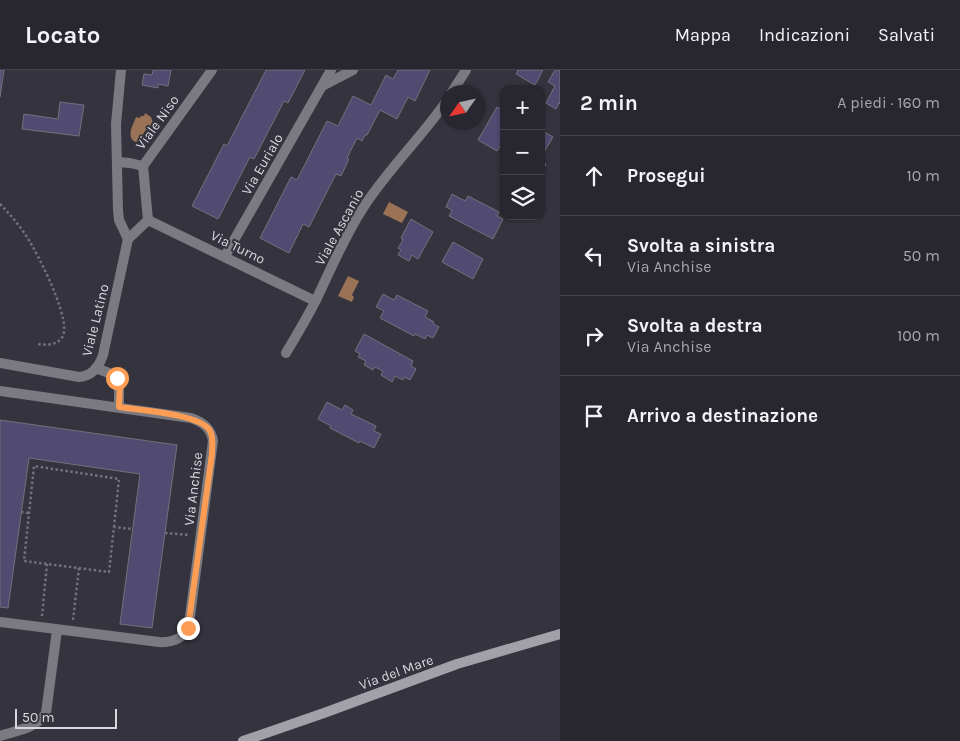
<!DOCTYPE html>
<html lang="it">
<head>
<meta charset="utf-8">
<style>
  :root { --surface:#28262e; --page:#302e36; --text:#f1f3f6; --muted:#a5a5aa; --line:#44434a }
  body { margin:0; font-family:Karla,sans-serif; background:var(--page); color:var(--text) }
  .controls { position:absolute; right:15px; top:15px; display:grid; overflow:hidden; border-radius:10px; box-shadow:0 1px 4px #0004 }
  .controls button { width:45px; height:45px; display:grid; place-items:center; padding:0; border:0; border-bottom:1px solid var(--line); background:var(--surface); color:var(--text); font:25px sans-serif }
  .compass { position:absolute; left:440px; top:15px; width:45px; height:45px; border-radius:50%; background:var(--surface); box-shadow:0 1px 4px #0004; rotate:236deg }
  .scale { position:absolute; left:15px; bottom:12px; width:102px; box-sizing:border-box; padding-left:5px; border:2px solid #d8d7de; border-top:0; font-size:14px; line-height:18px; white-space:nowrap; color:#d8d7de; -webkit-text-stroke:4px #35333e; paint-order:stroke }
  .stop { position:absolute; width:15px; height:15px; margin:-11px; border:4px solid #fc9d53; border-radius:50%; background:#fff }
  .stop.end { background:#fc9d53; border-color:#fff; box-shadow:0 1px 5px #0008 }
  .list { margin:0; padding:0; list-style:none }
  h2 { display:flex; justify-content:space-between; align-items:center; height:65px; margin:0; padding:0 20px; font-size:21px }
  h2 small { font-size:16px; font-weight:400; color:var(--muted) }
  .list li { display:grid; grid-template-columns:32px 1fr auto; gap:15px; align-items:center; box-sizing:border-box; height:80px; padding:0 20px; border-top:1px solid var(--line) }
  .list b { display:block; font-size:19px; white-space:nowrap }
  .list p { margin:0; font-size:16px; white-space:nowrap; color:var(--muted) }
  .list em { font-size:16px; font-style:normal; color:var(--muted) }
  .icon { flex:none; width:28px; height:28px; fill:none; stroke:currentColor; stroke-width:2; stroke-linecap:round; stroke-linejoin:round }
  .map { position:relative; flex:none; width:560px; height:671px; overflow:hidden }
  header { display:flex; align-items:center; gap:30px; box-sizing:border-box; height:70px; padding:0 25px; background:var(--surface); border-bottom:1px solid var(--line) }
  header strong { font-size:24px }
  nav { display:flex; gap:28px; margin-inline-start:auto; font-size:18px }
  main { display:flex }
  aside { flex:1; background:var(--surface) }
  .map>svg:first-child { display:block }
</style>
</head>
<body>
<header>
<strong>Locato</strong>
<nav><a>Mappa</a><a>Indicazioni</a><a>Salvati</a></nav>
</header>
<main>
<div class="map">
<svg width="560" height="671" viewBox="0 0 560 671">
  <rect width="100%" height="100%" fill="#35333e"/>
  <g fill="#9a7256">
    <path d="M145,43L151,47L153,53L144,62L141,70L135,72C126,66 133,55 136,47L140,48L141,46H144Z"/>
    <path d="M389,132L408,142L402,153L383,144Z"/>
    <path d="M348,206L359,211L352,225L354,227L352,232L338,226Z"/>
  </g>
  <g fill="#514a71" stroke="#72717c">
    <path d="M0,0H4L0,27Z"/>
    <path d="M153,0H171L168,16L158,14V18L142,15L144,4L152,5Z"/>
    <path d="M266,0H305L288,33L284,31L254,89L250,87L218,149L192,136L224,74L227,76Z"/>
    <path d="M398,0H430L415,31L408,27L397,49L380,40L367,65H365L362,71L357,68L347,88L349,89L341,106L336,104L309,157L303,154L289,183L260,168L291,107L297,110L327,51L338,56L353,26L371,35L386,5L393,9Z"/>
    <path d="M518,0H543L535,15L516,4Z"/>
    <path d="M555,0H560V34L559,33L556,39L546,33L555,16L548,12Z"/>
    <path d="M60,32L84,35L79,66L22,59L24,44L58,49Z"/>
    <path d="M497,37L504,41V70L497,81L478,70Z"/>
    <path d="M541,60L553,67L541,87Z"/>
    <path d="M541,92L546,94L541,103Z"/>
    <path d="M452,124L465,131L468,126L499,142L497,146L503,149L493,169L449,146L452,140L446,137Z"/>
    <path d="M411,149L433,162L418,189L412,185L409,191L398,185L401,180L398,178L403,170L401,168Z"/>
    <path d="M453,172L483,189L473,209L442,192Z"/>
    <path d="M383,224L394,230L397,225L428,241L425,247L434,252L433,254L439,257L433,268L427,265L425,269L415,264L414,266L380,248L384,241L376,237Z"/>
    <path d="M364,264L413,291L411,296L416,299L410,310L404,307L403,310L395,306L392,312L381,305L383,301L375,297L373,300L364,295L366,291L358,287L360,284L355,281Z"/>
    <path d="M327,332L342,340L345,335L353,340L351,344L376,356L374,361L381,364L374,378L360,371L359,373L330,358L331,356L318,349Z"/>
    <path d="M0,350L177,375L152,558L120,554L140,404L29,388L8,538L0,537Z"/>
  </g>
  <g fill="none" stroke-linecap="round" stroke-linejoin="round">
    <g stroke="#73727b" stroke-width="2.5" stroke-dasharray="2.5 2.5" stroke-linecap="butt">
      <path d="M0,134C10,144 19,155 27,167C38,184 66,240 64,260C64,274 49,276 38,274"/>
      <path d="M21,442L29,443"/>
      <path d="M114,457L119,409L34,396L24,491L109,502L114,457L133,459"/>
      <path d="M165,463L189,465"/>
      <path d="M42,546L47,494"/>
      <path d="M73,550L79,498"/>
    </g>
    <g stroke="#7b7a80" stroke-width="10">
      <path d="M121,0L116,54L118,140L119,150L128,169"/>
      <path d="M324,15L353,0"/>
      <path d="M452,22L466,0"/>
      <path d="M117,92L130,93L143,96"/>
      <path d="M143,96L212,0"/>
      <path d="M148,150L315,231"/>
      <path d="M128,169L148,150L143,96"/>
      <path d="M225,186L331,0"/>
      <path d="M286,283C296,266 307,248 316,230C331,199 344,167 363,138C388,99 422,67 448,29"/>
      <path d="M0,293L79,307C92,306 99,297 103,285L128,169"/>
      <path d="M96,298L114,305L119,310V337"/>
      <path d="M0,321L191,348C203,352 211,358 213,371L189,554C186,568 172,573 159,572L0,552"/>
      <path d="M0,666C15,661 37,658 46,643L57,560"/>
    </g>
    <path stroke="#a2a1aa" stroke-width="10" d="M243,671L324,643L457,594L560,564"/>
  </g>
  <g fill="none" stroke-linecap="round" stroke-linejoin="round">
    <path stroke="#fc9d53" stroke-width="6" d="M117,308L120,314L119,337C139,340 201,344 210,361C214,368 212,377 212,384L188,558"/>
  </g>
  <g text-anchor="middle" stroke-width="4" stroke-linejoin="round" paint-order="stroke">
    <g font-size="14" fill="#d8d7de" stroke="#35333e">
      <text transform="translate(157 52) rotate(-54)" y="5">Viale Niso</text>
      <text transform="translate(262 94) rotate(-60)" y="5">Via Eurialo</text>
      <text transform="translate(339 157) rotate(-61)" y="5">Viale Ascanio</text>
      <text transform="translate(238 177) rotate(26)" y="5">Via Turno</text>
      <text transform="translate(95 250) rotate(-76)" y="5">Viale Latino</text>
      <text transform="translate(193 419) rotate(-83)" y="5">Via Anchise</text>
      <text transform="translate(396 602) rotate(-20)" y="5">Via del Mare</text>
    </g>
  </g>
</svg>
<div class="controls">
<button>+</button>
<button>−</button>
<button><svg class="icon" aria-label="layers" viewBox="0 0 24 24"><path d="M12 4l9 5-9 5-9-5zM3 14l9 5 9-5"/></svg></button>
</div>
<svg class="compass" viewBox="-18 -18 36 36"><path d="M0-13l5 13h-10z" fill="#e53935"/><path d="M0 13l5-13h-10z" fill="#a5a5aa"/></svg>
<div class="scale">50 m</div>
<div class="stop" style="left:117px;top:308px"></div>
<div class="stop end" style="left:188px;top:558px"></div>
</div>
<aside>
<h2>2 min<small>A piedi · 160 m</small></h2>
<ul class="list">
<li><svg class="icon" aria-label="ahead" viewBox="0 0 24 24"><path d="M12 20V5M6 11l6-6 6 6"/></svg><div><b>Prosegui</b></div><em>10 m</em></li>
<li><svg class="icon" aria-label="left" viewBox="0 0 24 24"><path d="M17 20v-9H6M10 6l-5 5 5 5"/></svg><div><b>Svolta a sinistra</b><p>Via Anchise</p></div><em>50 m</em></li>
<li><svg class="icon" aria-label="right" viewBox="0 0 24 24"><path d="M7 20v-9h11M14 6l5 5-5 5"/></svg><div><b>Svolta a destra</b><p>Via Anchise</p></div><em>100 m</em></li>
<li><svg class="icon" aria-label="arrive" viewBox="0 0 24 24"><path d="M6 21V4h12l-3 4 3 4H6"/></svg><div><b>Arrivo a destinazione</b></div></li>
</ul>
</aside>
</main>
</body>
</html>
